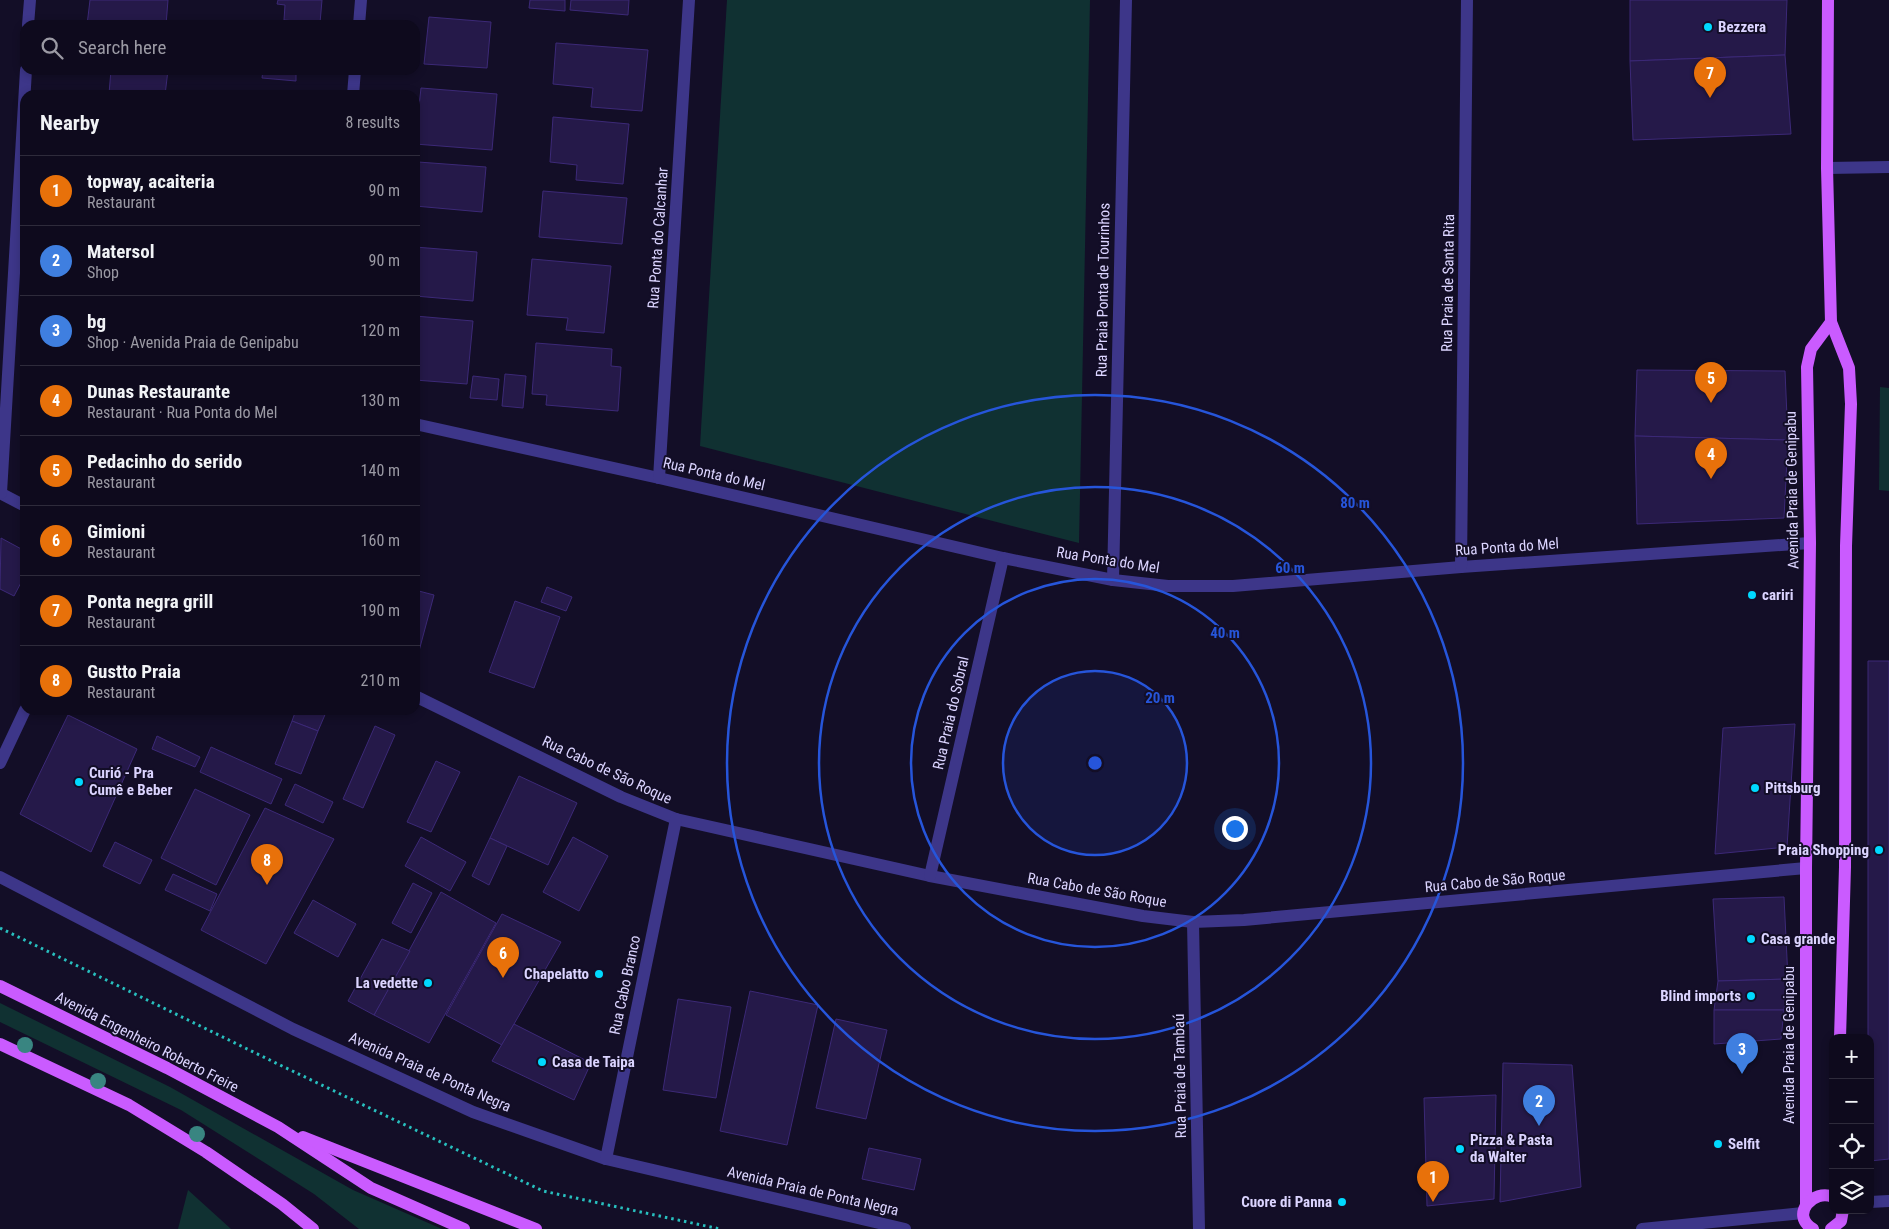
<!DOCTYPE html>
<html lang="en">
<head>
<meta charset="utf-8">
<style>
  :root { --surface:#0e0a1d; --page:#1c182a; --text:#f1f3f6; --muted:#9b9aa4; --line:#2e2b3b; --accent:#00d9ff }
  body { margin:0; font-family:"Roboto Condensed",sans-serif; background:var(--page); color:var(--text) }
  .controls { position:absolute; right:15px; bottom:15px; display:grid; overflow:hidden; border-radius:10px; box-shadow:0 2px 8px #0003 }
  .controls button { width:45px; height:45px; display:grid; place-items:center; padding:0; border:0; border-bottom:1px solid var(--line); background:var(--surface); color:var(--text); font:25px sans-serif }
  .you { position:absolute; left:1234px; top:828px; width:18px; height:18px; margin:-12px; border:4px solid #fff; border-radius:50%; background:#1a73e8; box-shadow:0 0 0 8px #1a73e833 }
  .badge { display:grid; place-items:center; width:32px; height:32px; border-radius:50%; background:var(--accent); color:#fff; font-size:16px; font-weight:700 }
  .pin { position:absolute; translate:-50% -41px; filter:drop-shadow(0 1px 2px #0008) }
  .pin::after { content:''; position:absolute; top:26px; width:18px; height:15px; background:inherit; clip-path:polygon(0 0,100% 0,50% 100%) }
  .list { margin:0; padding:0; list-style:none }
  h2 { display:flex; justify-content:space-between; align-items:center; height:65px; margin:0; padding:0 20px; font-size:21px }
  h2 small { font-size:16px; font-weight:400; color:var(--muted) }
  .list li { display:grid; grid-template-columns:32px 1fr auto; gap:15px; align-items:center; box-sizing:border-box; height:70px; padding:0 20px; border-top:1px solid var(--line) }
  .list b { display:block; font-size:19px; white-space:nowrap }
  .list p { margin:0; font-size:16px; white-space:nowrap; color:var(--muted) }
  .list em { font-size:16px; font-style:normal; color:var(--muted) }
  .icon { flex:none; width:28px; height:28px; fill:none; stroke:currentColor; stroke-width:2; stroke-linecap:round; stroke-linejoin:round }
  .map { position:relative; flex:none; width:1889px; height:1229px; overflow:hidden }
  .search { position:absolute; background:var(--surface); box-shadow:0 2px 8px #0003; left:20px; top:20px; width:400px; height:55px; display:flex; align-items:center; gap:12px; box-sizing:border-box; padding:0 18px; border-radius:15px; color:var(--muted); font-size:19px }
  .panel { position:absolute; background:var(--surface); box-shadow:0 2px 8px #0003; left:20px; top:90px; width:400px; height:625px; border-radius:15px }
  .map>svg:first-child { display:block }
</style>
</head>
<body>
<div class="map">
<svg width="1889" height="1229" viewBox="0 0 1889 1229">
  <rect width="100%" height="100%" fill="#130e27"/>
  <g fill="#103132">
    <path d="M727,0H1090L1079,543L700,446Z"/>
    <path d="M1880,387L1889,388V491L1879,490Z"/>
    <path d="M0,1003L170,1087L353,1190L442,1229H359L314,1194L181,1110L0,1022Z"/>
    <path d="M188,1190L231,1229H178Z"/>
  </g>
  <g fill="#251949" stroke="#3c2977">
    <path d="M90,0H168L166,25H87Z"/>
    <path d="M278,0H322L320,23L284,20L285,5L277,4Z"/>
    <path d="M530,0H565V11L529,8Z"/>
    <path d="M571,0H629L628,15L570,10Z"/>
    <path d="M1630,0H1787L1785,55L1630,61Z"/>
    <path d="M429,17L491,22L487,68L424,64Z"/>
    <path d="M556,43L648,50L642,111L591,107L593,88L553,84Z"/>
    <path d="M1785,55L1791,134L1633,140L1630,61Z"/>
    <path d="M111,70H168L165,95L109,94Z"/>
    <path d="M263,70H296V81L262,78Z"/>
    <path d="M421,88L497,94L492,150L415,144Z"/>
    <path d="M553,117L629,124L623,184L576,180L577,165L550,162Z"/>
    <path d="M418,162L486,167L482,212L415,206Z"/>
    <path d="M543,191L627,198L622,244L539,237Z"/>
    <path d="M415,247L477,252L473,301L415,296Z"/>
    <path d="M532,259L611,266L604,333L566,330L568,318L527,315Z"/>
    <path d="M415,316L473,321L467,384L415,380Z"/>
    <path d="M536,343L612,349L611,366L621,367L618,411L546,405L547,395L532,394Z"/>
    <path d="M1637,370L1785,371L1788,440L1635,436Z"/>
    <path d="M505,374L526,376L523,408L502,406Z"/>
    <path d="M473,376L499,379L497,400L470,398Z"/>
    <path d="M1635,436L1788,440L1784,518L1637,524Z"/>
    <path d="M1,538L25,551V575L14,596L0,589Z"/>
    <path d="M547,587L572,597L566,611L541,602Z"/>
    <path d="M415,590L434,595L419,651L415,650Z"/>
    <path d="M515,601L560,617L534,688L489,672Z"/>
    <path d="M1868,661H1889V1159L1870,1161V1038H1868Z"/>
    <path d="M296,710H327L318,731L292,721Z"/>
    <path d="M68,715L137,749L91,852L20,814Z"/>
    <path d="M292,721L318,731L301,774L275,764Z"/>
    <path d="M1795,724L1787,847L1715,854L1723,728Z"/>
    <path d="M375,726L395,735L363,808L343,799Z"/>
    <path d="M157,736L200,757L195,767L152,749Z"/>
    <path d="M211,747L282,779L271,804L200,772Z"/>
    <path d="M436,761L460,772L431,832L407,822Z"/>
    <path d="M519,776L577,803L548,865L490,838Z"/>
    <path d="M295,784L333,802L323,823L285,805Z"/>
    <path d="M195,789L250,815L216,885L161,858Z"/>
    <path d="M265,808L334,839L266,964L201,930Z"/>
    <path d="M421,837L466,862L450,891L405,866Z"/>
    <path d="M573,837L608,856L579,911L543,892Z"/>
    <path d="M490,838L507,846L489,885L472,876Z"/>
    <path d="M115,842L152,860L140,884L103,866Z"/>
    <path d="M173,874L217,894L210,911L165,890Z"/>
    <path d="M413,883L432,893L411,933L392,923Z"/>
    <path d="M441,892L496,923L429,1043L374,1015Z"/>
    <path d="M1784,897L1788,979L1718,981L1713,899Z"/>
    <path d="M313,900L356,924L338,957L294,933Z"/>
    <path d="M502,914L561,942L502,1045L446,1015Z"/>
    <path d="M382,939L410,951L374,1015L348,1001Z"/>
    <path d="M1788,979L1784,1010H1714L1718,981Z"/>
    <path d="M750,991L818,1005L787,1145L720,1131Z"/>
    <path d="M678,999L731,1007L716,1098L663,1090Z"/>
    <path d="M1714,1010H1784L1781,1039L1714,1044Z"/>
    <path d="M836,1019L887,1030L866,1119L816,1108Z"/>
    <path d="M514,1024L591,1063L574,1100L492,1061Z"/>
    <path d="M1503,1063L1572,1065L1581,1187L1500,1202Z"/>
    <path d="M1496,1095L1494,1199L1427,1206L1424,1098Z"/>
    <path d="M869,1148L921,1159L914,1190L862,1179Z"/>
  </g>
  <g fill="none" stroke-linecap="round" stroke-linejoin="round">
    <path stroke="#28bfbe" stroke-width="3" stroke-dasharray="2.5 4" stroke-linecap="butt" d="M0,928L282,1066L543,1191L720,1229"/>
    <g stroke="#3d3689" stroke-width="12">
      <path d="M28,25L30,0"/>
      <path d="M359,25L361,0"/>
      <path d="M353,95L355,70"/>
      <path d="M1827,168L1889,167"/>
      <path d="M415,424L659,478L1003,558L1113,580L1168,586H1233L1461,567L1810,543"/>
      <path d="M659,478L689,0"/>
      <path d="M0,493L25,506"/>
      <path d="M1,493L26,70"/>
      <path d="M1461,567L1467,0"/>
      <path d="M1113,580L1126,0"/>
      <path d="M415,696L621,797L676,819L930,876L1143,916L1193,922L1244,920L1806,868"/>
      <path d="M0,763L25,710"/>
      <path d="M930,876L1003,558"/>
      <path d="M0,877L293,1029L473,1112L606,1159L905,1229"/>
      <path d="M1193,922L1199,1229"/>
      <path d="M606,1159L676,819"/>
      <path d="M1870,1202L1889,1201"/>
      <path d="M1642,1229L1803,1213"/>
    </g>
    <g stroke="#ca5bff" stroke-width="12">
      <path d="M1828,0L1827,168L1831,322L1849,368L1851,404L1846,546L1845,867L1840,1038"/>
      <path d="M0,986L167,1068L278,1127L371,1188L464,1229"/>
      <path d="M0,1044L129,1105L206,1152L282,1204L313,1229"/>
      <path d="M303,1137L536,1229"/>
      <path d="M1806,1204V868L1810,543L1807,367L1811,349L1831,322"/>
      <path d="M1813,1229C1789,1215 1814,1188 1833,1197"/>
      <path d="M1831,1229L1841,1221L1843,1210"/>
    </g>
  </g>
  <g fill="#398581">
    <circle cx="25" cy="1045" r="8"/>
    <circle cx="98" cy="1081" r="8"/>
    <circle cx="197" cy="1134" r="8"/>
  </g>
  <circle cx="1095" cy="763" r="92" fill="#2655da" fill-opacity=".12"/>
  <g fill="none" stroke="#2655da" stroke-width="2.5">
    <circle cx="1095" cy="763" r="92"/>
    <circle cx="1095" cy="763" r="184"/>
    <circle cx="1095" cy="763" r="276"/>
    <circle cx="1095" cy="763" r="368"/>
  </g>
  <g fill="#00d9ff" stroke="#130e27" stroke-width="2">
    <circle cx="1708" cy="27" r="5"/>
    <circle cx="1752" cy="595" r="5"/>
    <circle cx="79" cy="782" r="5"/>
    <circle cx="1755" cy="788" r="5"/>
    <circle cx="1879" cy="850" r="5"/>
    <circle cx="1751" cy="939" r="5"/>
    <circle cx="599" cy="974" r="5"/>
    <circle cx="428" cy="983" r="5"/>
    <circle cx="1751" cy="996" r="5"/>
    <circle cx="542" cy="1062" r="5"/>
    <circle cx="1718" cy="1144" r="5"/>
    <circle cx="1460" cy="1149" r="5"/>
    <circle cx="1342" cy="1202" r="5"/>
  </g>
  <g text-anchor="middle" stroke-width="4" stroke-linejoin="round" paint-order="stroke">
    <g font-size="15" font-weight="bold" fill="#dbd4ff" stroke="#130e27" text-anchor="start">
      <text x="1718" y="32">Bezzera</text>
      <text x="1762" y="600">cariri</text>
      <text x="89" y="778">Curió - Pra<tspan x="89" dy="17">Cumê e Beber</tspan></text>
      <text x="1765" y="793">Pittsburg</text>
      <text x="1869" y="855" text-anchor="end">Praia Shopping</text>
      <text x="1761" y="944">Casa grande</text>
      <text x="589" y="979" text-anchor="end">Chapelatto</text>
      <text x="418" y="988" text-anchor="end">La vedette</text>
      <text x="1741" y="1001" text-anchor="end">Blind imports</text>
      <text x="552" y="1067">Casa de Taipa</text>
      <text x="1470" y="1145">Pizza &amp; Pasta<tspan x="1470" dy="17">da Walter</tspan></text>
      <text x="1728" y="1149">Selfit</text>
      <text x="1332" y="1207" text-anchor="end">Cuore di Panna</text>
    </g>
    <g font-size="15" fill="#dbd4ff" stroke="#130e27">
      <text transform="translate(658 238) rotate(-86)" y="5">Rua Ponta do Calcanhar</text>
      <text transform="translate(1448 283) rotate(-89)" y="5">Rua Praia de Santa Rita</text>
      <text transform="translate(1103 290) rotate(-89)" y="5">Rua Praia Ponta de Tourinhos</text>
      <text transform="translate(714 474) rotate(13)" y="5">Rua Ponta do Mel</text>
      <text transform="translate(1792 490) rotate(-91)" y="5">Avenida Praia de Genipabu</text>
      <text transform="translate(1507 547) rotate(-4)" y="5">Rua Ponta do Mel</text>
      <text transform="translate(1108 560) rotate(9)" y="5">Rua Ponta do Mel</text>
      <text transform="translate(951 713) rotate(-77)" y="5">Rua Praia do Sobral</text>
      <text transform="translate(607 770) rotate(25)" y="5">Rua Cabo de São Roque</text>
      <text transform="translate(1495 881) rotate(-5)" y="5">Rua Cabo de São Roque</text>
      <text transform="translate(1097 890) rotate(10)" y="5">Rua Cabo de São Roque</text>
      <text transform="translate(625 985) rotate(-78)" y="5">Rua Cabo Branco</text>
      <text transform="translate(147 1042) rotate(27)" y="5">Avenida Engenheiro Roberto Freire</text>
      <text transform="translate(1789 1045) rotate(-90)" y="5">Avenida Praia de Genipabu</text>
      <text transform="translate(430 1072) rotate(24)" y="5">Avenida Praia de Ponta Negra</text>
      <text transform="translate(1180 1076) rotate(-91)" y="5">Rua Praia de Tambaú</text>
      <text transform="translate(813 1191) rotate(13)" y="5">Avenida Praia de Ponta Negra</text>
    </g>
  </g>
  <circle cx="1095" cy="763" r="8" fill="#2655da" stroke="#130e27" stroke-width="2.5"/>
  <g font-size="15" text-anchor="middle" font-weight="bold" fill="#2655da" stroke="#130e27" stroke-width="4" stroke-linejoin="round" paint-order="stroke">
    <text x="1355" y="508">80 m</text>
    <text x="1290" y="573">60 m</text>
    <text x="1225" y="638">40 m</text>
    <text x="1160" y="703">20 m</text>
  </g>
</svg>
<div class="controls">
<button>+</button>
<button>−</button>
<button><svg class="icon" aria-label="locate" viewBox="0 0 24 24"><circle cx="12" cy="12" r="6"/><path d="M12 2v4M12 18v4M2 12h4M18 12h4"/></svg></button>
<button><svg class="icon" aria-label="layers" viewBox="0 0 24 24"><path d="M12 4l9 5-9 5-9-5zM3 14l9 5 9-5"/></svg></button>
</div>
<div class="you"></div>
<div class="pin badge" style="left:1433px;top:1202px;background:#e8710a">1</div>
<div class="pin badge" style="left:1539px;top:1126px;background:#3f7fe0">2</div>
<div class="pin badge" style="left:1742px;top:1074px;background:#3f7fe0">3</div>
<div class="pin badge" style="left:1711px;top:479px;background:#e8710a">4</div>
<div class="pin badge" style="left:1711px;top:403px;background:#e8710a">5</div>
<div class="pin badge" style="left:503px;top:978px;background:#e8710a">6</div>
<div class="pin badge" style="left:1710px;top:98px;background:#e8710a">7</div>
<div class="pin badge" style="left:267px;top:885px;background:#e8710a">8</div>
<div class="search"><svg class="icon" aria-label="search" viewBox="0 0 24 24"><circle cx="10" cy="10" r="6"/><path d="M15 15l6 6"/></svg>Search here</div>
<section class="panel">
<h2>Nearby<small>8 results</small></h2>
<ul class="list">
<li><span class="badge" style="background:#e8710a">1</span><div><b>topway, acaiteria</b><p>Restaurant</p></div><em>90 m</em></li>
<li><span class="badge" style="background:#3f7fe0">2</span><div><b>Matersol</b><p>Shop</p></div><em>90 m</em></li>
<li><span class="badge" style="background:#3f7fe0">3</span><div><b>bg</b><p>Shop · Avenida Praia de Genipabu</p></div><em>120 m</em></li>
<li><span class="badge" style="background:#e8710a">4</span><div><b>Dunas Restaurante</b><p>Restaurant · Rua Ponta do Mel</p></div><em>130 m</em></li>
<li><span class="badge" style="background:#e8710a">5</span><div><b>Pedacinho do serido</b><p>Restaurant</p></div><em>140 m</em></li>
<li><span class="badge" style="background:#e8710a">6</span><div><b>Gimioni</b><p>Restaurant</p></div><em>160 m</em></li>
<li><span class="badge" style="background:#e8710a">7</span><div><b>Ponta negra grill</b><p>Restaurant</p></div><em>190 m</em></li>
<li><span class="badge" style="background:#e8710a">8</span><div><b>Gustto Praia</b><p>Restaurant</p></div><em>210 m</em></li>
</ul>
</section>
</div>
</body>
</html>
